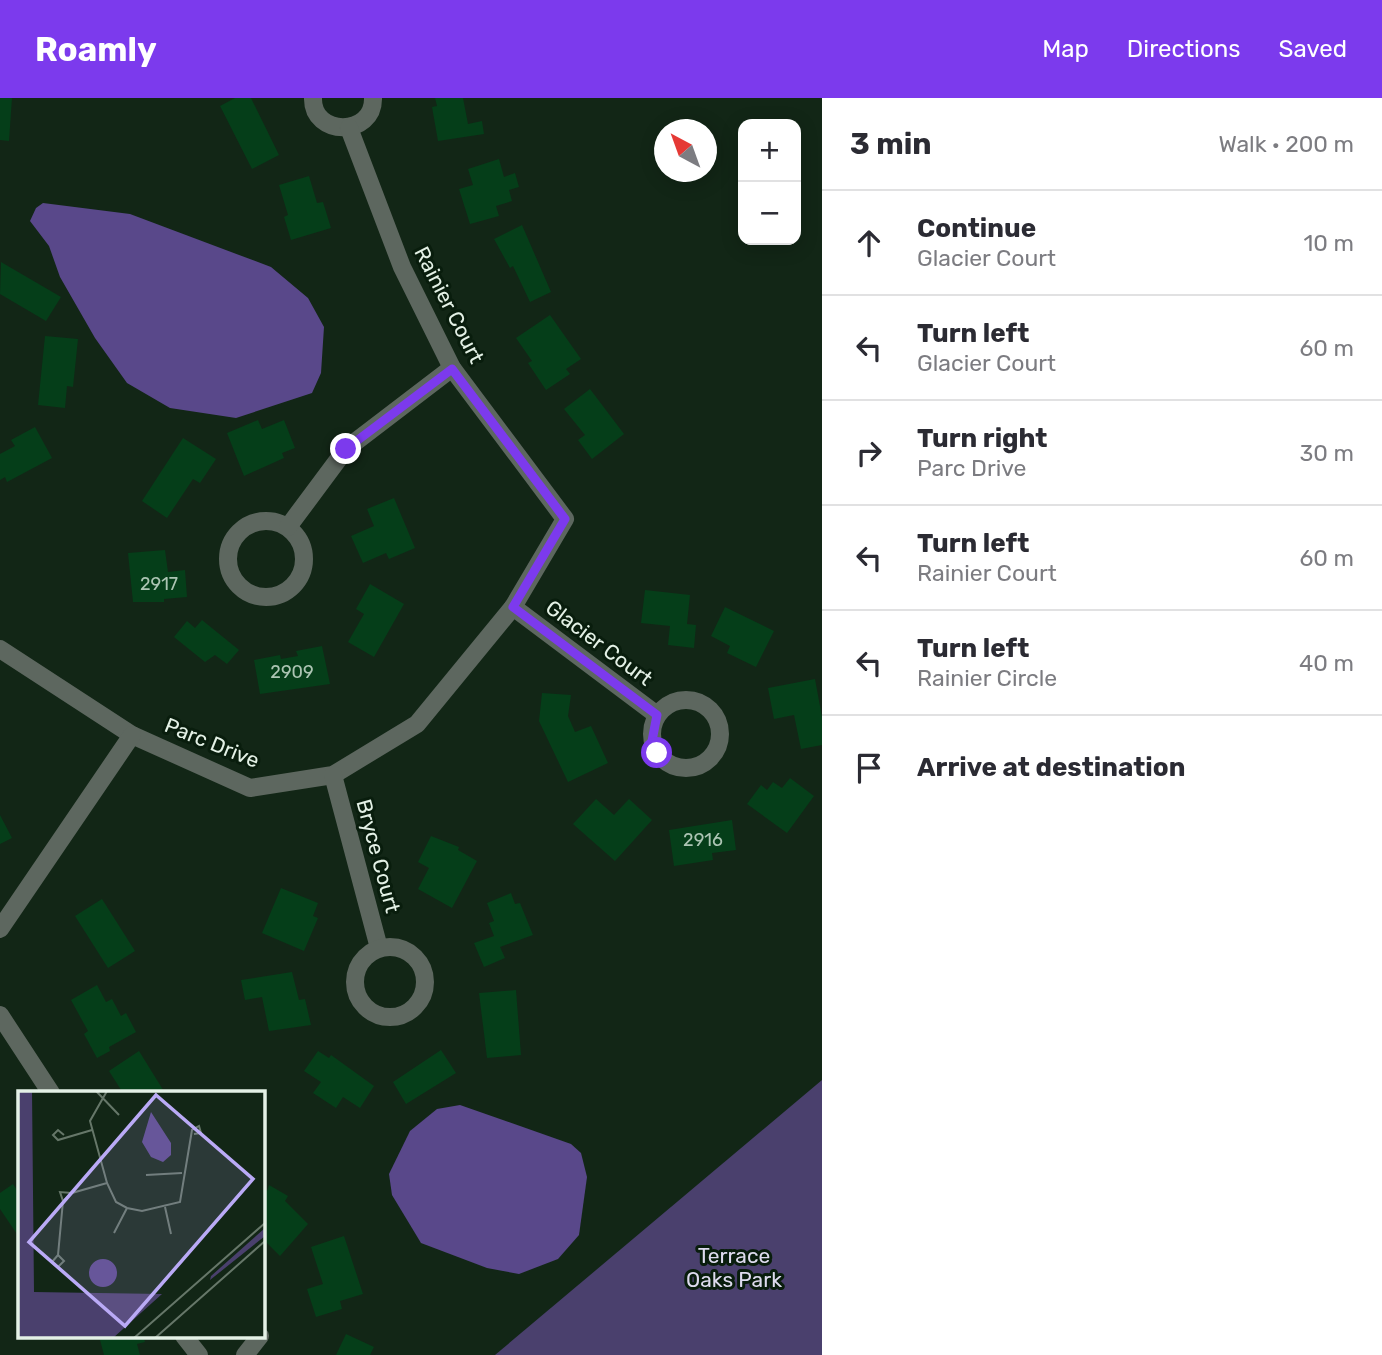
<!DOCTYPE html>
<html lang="en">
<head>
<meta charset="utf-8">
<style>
  :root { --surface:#fff; --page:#f2f2f3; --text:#2b2b33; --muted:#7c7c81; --line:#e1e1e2; --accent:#7c3aed }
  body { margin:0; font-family:Rubik,sans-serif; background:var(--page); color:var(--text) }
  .controls { position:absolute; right:21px; top:21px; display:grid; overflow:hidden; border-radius:14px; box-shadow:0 4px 18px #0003 }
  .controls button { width:63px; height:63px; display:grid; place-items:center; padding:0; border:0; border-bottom:2px solid var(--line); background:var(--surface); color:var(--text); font:35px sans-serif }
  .compass { position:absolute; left:654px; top:21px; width:63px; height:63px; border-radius:50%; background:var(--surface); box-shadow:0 4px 18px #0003; rotate:319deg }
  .stop { position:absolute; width:21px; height:21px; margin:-16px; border:5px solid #7c3aed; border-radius:50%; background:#fff }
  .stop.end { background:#7c3aed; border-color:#fff; box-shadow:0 2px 7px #0008 }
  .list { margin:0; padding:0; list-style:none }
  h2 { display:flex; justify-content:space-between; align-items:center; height:91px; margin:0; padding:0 28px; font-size:30px }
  h2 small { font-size:23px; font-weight:400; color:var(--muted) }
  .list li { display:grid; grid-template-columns:46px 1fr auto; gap:21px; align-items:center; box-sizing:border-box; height:105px; padding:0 28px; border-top:2px solid var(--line) }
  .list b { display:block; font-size:26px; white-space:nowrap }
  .list p { margin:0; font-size:23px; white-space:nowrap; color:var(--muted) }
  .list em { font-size:23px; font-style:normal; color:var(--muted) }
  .icon { flex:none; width:38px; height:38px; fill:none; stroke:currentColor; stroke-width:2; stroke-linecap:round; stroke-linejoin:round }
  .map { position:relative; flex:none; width:822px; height:1257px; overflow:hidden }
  header { display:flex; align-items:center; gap:42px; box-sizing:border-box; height:98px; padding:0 35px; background:var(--accent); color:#fff }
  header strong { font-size:33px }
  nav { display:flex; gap:38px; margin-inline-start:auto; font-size:24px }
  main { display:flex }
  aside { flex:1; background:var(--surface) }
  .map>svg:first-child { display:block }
</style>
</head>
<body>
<header>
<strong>Roamly</strong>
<nav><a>Map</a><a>Directions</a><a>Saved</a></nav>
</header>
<main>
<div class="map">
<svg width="822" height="1257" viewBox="0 0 822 1257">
  <rect width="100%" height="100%" fill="#122616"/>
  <path fill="#4a406d" d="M822,982V1257H495Z"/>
  <g fill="#59488a">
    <path d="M43,105L130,116L271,169L308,200L324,229L321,275L312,295L236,320L170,310L127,285L95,240L60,179L49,148L30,123L36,110Z"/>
    <path d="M460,1007L571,1046L581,1055L587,1079L579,1137L558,1161L519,1176L487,1170L421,1145L392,1097L389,1076L410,1033L437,1011Z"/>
  </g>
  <g fill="#053e19">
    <path d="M0,0H12L9,43L0,42Z"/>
    <path d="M235,0H251L279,57L252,71L220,8Z"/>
    <path d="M435,0H463L468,26L482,23L484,36L438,43L432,9L437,8Z"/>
    <path d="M499,61L504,79L515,75L519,89L509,92L512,103L496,108L499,118L470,126L459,91L473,87L468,71Z"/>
    <path d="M309,78L317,105L323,104L331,130L291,142L284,119L288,117L279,87Z"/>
    <path d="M522,127L551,194L530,204L513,168L510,170L494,141Z"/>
    <path d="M1,164L61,199L46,223L0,196Z"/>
    <path d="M550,217L581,261L566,271L570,276L546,292L528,265L532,263L516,240Z"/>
    <path d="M45,238L78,241L73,289L67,288L65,310L38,307Z"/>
    <path d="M590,291L624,336L592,361L578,342L585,337L564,311Z"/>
    <path d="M258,322L262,331L284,322L295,350L282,355L284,360L244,378L227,335Z"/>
    <path d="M35,329L52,360L7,384L5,379L0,382V356L15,348L11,342Z"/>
    <path d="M183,340L216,361L200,385L193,381L167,420L142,403Z"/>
    <path d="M394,400L415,450L389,461L386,455L363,465L351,438L374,428L367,411Z"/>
    <path d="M165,452L168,474L185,472L187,499L164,501V504H133L128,455Z"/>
    <path d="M370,486L404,506L374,559L348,544L364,516L356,511Z"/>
    <path d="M645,492L690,497L687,526L696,527L694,550L668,547L670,528L641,525Z"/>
    <path d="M725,509L774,533L756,569L727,555L730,548L711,538Z"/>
    <path d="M202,522L239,552L227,566L215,557L205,564L174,539L187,523L195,530Z"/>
    <path d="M322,548L330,586L260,596L254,562L280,557L281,561L298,558L296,553Z"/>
    <path d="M815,581L822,619V647L801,651L794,617L774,621L768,590Z"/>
    <path d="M542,595L571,597L568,618L575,634L591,628L608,665L568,684L539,623Z"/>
    <path d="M790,680L814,698L787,735L747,706L761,687L767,692L773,684L782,690Z"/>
    <path d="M596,701L614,717L629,701L652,722L615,763L573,726Z"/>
    <path d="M0,717L12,740L0,746Z"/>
    <path d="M732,722L736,752L712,755L713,762L674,768L669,732Z"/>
    <path d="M431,738L459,749L458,752L477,763L452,810L418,791L429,770L418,764Z"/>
    <path d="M281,790L318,805L313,818L318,820L304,853L262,835Z"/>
    <path d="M511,795L515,806L520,805L533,837L500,849L505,860L484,869L474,845L494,838L489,825L494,823L487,805Z"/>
    <path d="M102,801L135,853L108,870L75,818Z"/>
    <path d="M292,874L299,902L305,901L311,927L269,933L262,899L245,902L241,882Z"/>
    <path d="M97,887L106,904L112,901L121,918L126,915L136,934L109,949L110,953L97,960L84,936L88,933L71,902Z"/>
    <path d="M516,892L521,957L487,960L479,895Z"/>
    <path d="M441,952L456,975L406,1006L393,984Z"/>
    <path d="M139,953L165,995H123L109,973Z"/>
    <path d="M318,953L329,960L331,957L374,988L360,1010L343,999L336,1010L313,995L321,984L304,973Z"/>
    <path d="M13,1086L19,1095V1139L0,1111V1095Z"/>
    <path d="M269,1087L288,1098L285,1103L308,1126L280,1158L262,1140V1091L267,1093Z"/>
    <path d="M344,1138L363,1196L340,1203L342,1211L316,1219L307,1191L323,1186L311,1149Z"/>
    <path d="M346,1236L374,1249L370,1257H336Z"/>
    <path d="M99,1238H143L145,1244L137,1246L140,1257H104Z"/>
  </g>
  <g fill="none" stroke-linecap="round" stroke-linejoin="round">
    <g stroke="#5d675f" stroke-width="18">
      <path d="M313,0C312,39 374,39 373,0"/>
      <circle cx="266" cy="461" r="38"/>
      <path d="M288,429L346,351L452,270"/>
      <path d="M513,509L657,617"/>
      <path d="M0,551L132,637L250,690L333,677L417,626L513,509L565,421L452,270L402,169L349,30"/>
      <circle cx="686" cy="636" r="34"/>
      <path d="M333,677L379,850"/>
      <path d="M0,831L132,637"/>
      <circle cx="390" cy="884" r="35"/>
      <path d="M0,917L51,995"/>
      <path d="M184,1238L199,1257"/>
      <path d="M245,1257L260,1238"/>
    </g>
  </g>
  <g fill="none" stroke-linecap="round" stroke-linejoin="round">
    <path stroke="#7c3aed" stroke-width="9" d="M346,351L452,271L565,421L513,509L657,617L652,643L657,655"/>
  </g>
  <g text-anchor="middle" stroke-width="6" stroke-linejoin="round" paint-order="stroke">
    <g font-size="18" fill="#acc4b3">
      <text x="159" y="492">2917</text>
      <text x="292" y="580">2909</text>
      <text x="703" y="748">2916</text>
    </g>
    <g font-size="21" fill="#e4f1e6" stroke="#091d0d">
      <text transform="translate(449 207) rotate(63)" y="7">Rainier Court</text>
      <text transform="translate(599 545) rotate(37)" y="7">Glacier Court</text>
      <text transform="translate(212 645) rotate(22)" y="7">Parc Drive</text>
      <text transform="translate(378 758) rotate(75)" y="7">Bryce Court</text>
    </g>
    <g font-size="21" fill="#dedbef" stroke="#091d0d">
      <text x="734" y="1165">Terrace<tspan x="734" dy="24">Oaks Park</tspan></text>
    </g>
  </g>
  <g transform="translate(18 993)">
    <rect width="247" height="247" fill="#122616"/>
    <path d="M0,0H14L16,201L144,203L95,247H0ZM247,137V145L192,189L193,185Z" fill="#4a406d"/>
    <path d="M133,21L153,52V64L145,71L133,66L124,51ZM71 182a14 14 0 1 1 28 0a14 14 0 1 1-28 0Z" fill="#59488a"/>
    <path fill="none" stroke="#667769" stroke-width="2" d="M78,0L101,24M89,0L72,30L89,92L98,111L109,117L124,120L162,111L174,39L181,35L183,42L176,43M46,44L40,39L35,44L40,49L74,39M128,84L164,82M45,110L42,101L54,102M147,116L153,143M96,142L109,117M40,164L46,170L40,176L34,171L40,164L45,110L54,102L89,92M116,247L247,132M137,247L247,150"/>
    <path fill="#baaaf6" fill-opacity="0.15" stroke="#baaaf6" stroke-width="3.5" d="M138,4L235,88L107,235L11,151Z"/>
    <rect width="247" height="247" fill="none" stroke="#e4f1e6" stroke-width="3.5"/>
  </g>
</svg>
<div class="controls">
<button>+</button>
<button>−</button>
</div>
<svg class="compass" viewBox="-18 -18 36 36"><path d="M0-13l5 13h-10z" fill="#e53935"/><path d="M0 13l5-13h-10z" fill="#7c7c81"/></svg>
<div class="stop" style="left:657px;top:655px"></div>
<div class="stop end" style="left:346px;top:351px"></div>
</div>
<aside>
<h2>3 min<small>Walk · 200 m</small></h2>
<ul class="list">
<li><svg class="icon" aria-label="ahead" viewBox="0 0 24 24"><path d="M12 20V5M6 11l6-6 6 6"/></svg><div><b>Continue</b><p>Glacier Court</p></div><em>10 m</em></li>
<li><svg class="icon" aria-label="left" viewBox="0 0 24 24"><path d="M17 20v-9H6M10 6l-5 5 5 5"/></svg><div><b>Turn left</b><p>Glacier Court</p></div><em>60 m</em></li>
<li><svg class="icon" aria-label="right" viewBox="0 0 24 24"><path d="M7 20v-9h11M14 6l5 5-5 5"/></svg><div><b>Turn right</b><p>Parc Drive</p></div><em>30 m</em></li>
<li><svg class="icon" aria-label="left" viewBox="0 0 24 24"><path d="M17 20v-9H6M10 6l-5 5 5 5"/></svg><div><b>Turn left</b><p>Rainier Court</p></div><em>60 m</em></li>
<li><svg class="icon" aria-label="left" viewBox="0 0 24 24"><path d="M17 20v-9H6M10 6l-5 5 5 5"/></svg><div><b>Turn left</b><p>Rainier Circle</p></div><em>40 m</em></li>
<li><svg class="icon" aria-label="arrive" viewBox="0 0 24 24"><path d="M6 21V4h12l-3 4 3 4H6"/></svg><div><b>Arrive at destination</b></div></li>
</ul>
</aside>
</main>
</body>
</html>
